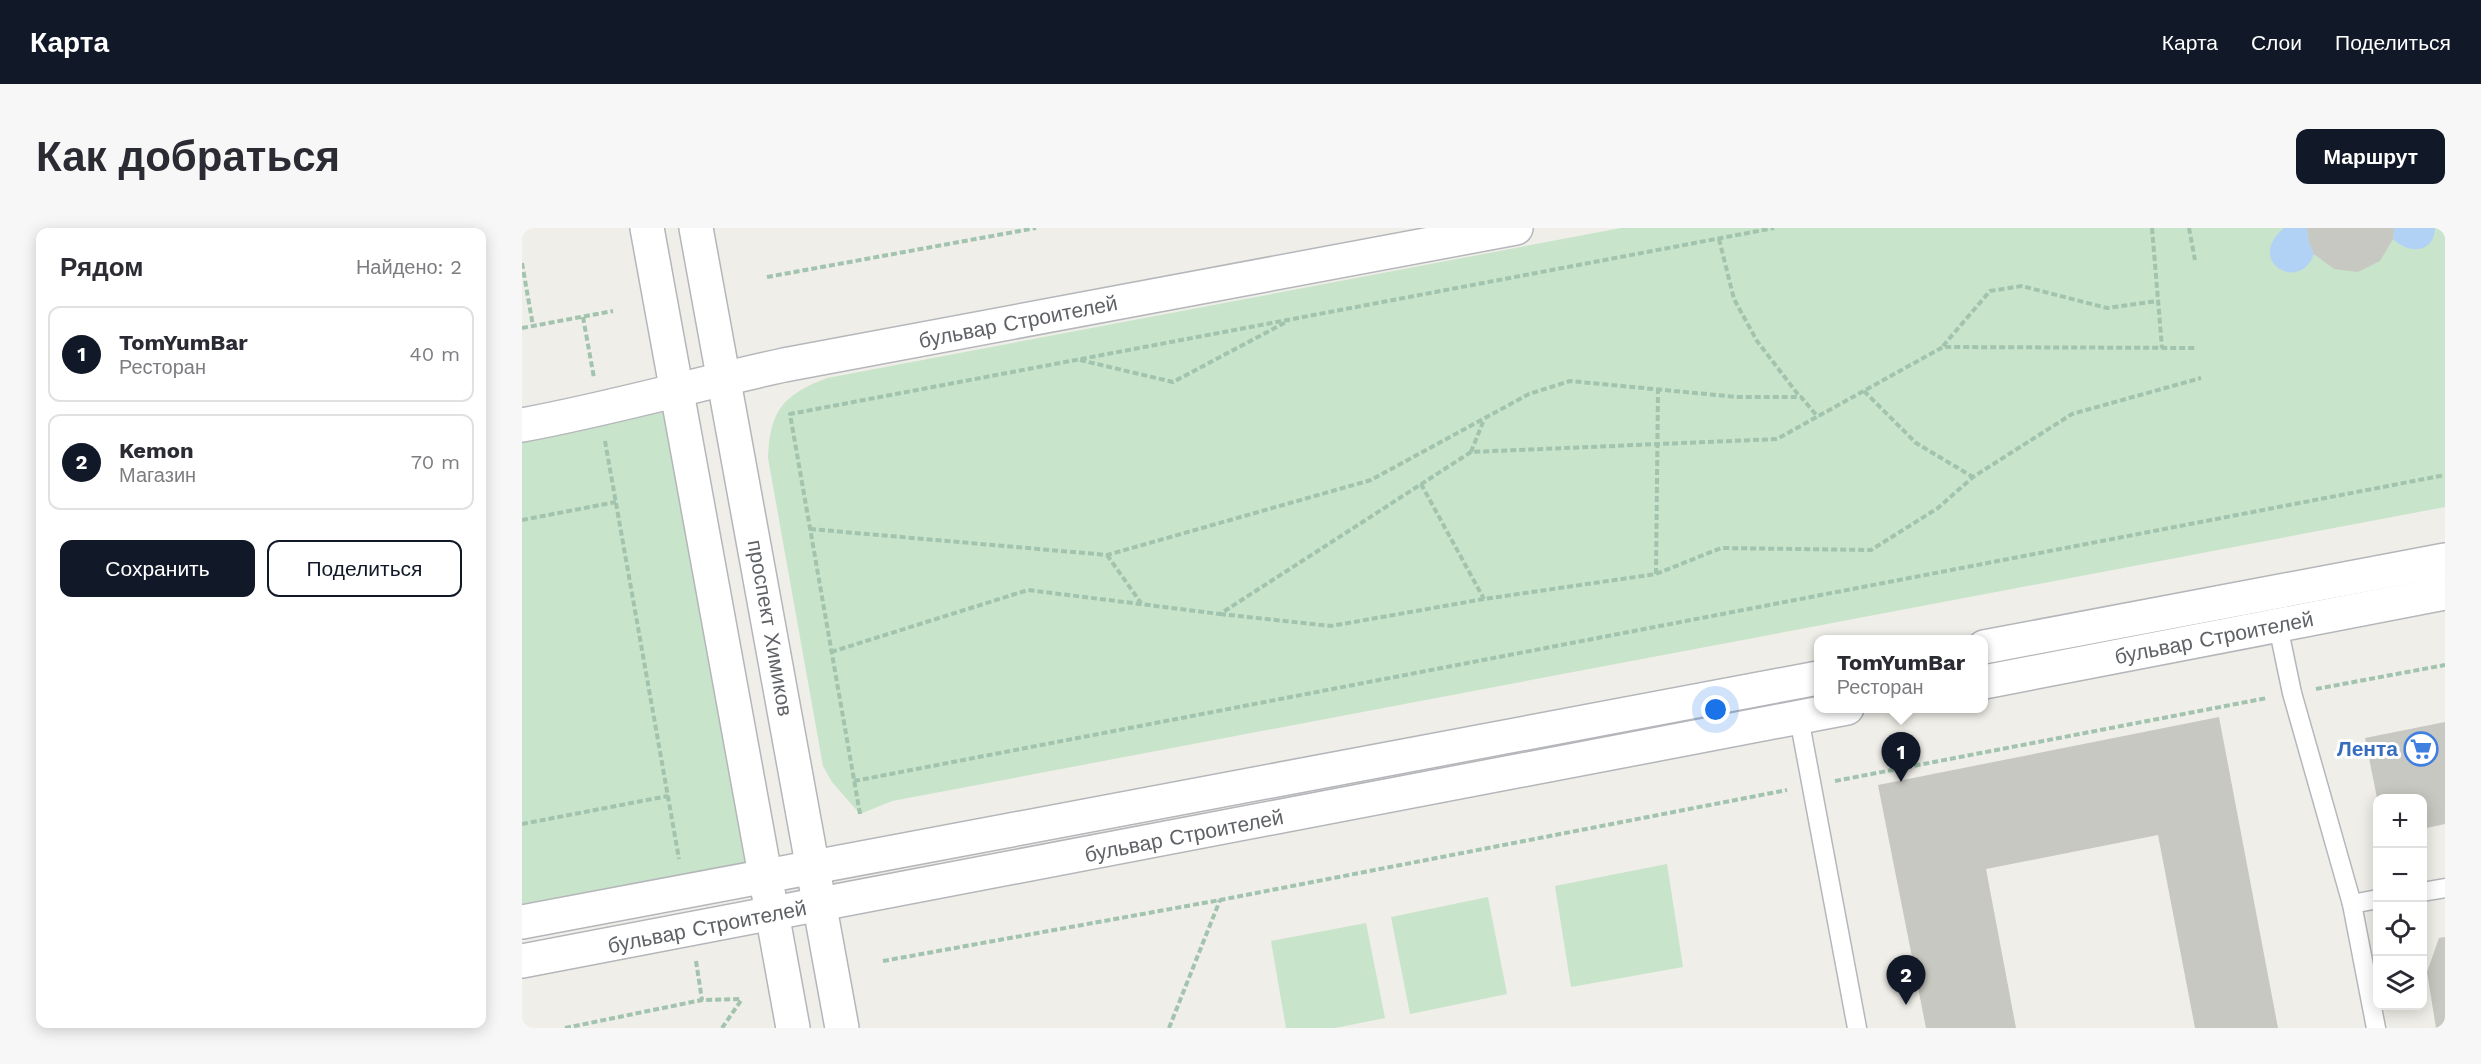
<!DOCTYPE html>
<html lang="ru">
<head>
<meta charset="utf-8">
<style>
  :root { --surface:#fff; --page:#f7f7f7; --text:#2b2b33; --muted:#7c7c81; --line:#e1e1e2; --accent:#111827 }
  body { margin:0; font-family:"Work Sans",sans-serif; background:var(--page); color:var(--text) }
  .controls { position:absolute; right:18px; bottom:18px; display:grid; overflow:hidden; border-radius:12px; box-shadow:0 3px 15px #0003 }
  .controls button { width:54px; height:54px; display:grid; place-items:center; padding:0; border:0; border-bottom:2px solid var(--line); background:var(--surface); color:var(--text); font:30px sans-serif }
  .you { position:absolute; left:1194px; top:482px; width:21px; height:21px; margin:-15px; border:4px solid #fff; border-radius:50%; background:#1a73e8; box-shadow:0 0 0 9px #1a73e833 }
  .badge { display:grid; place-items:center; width:39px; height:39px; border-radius:50%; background:var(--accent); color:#fff; font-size:20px; font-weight:700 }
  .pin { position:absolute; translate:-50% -50px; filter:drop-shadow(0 2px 3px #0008) }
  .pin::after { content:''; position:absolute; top:32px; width:21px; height:18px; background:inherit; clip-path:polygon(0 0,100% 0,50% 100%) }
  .popup { position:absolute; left:1292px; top:407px; width:174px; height:78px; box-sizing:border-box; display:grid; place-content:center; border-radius:12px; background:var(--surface); filter:drop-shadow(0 2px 4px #0005); font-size:20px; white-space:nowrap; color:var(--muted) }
  .popup b { font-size:22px; color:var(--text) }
  .popup::after { content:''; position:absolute; left:50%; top:100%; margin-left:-12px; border:12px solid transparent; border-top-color:var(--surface) }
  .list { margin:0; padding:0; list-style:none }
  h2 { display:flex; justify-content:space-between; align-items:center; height:78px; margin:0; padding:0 24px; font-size:26px }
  h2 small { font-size:20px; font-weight:400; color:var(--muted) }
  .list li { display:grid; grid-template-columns:39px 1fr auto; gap:18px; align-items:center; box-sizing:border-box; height:96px; margin:0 12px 12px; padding:0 12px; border:2px solid var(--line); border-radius:12px }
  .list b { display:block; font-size:22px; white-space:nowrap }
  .list p { margin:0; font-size:20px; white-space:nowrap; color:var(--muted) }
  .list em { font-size:20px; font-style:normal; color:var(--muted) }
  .actions { display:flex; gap:12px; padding:18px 24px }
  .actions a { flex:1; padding:14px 0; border:2px solid var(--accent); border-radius:12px; text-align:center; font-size:21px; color:var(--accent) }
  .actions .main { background:var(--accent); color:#fff }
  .icon { flex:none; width:33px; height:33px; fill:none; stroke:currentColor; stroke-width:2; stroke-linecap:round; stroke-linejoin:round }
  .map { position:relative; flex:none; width:1923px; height:800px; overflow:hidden; border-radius:12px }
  header { display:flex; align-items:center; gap:36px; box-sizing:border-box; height:84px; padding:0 30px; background:var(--accent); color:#fff }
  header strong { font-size:28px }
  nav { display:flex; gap:33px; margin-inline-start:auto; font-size:21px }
  .intro { display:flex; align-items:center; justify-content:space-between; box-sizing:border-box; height:144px; padding:0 36px }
  h1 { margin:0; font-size:42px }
  .button { padding:15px 27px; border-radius:12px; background:var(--accent); color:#fff; font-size:21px; font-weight:700 }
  main { display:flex; gap:36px; padding:0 36px }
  aside { flex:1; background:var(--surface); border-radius:12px; box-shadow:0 3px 15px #0003 }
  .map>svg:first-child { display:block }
</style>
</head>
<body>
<header>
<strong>Карта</strong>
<nav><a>Карта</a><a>Слои</a><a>Поделиться</a></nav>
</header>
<div class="intro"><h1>Как добраться</h1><a class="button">Маршрут</a></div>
<main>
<aside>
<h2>Рядом<small>Найдено: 2</small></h2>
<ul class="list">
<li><span class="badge">1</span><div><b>TomYumBar</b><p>Ресторан</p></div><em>40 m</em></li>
<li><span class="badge">2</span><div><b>Kemon</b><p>Магазин</p></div><em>70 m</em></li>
</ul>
<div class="actions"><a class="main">Сохранить</a><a>Поделиться</a></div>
</aside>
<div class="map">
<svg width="1923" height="800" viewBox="0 0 1923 800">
  <rect width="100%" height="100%" fill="#efeee8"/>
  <g fill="#c8e4ca">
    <path d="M1099,0H1923V279L370,573L338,586L310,554L301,538L246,230C248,182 261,167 305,150Z"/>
    <path d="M155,160L244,648L0,694V197Z"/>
    <path d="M1145,636L1161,739L1049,759L1033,658Z"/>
    <path d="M966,669L985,766L888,786L869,689Z"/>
    <path d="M844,695L863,790L813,800H764L749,713Z"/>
  </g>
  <g fill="#b2d2f5">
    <path d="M1762,0H1785L1787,14L1792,26C1778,66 1722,33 1762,0Z"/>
    <path d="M1872,0H1913C1912,26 1886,26 1871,11Z"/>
  </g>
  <g fill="#c8c8c2">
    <path d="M1785,0H1872V1L1871,11L1858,33L1836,44L1812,41L1792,26L1787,14Z"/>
    <path d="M1697,489L1756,800H1673L1636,607L1464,641L1494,800H1404L1356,557Z"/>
    <path d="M1923,494V596L1900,601V570H1855L1843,510Z"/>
    <path d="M1923,709V800H1914L1905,744L1917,710Z"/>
  </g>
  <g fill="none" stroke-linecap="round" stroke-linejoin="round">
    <g stroke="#b5b7bb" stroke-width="21">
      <g id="service">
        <path d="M1756,398L1770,465L1830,676L1854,800"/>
        <path d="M1277,490L1335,800"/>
        <path d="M1900,664L1923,660"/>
        <path d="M1830,676L1856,671"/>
      </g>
    </g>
    <g stroke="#b5b7bb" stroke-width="36">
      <path id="tertiary" d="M0,197C88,181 174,156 262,137L994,0"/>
    </g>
    <g stroke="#b4b6ba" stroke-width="36">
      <g id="secondary">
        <path d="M125,0L271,800"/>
        <path d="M174,0L320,800"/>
        <path d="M1462,419L1923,332"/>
        <path d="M1462,454L1923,365"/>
        <path d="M0,694L1296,450"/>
        <path d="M0,733L1325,480"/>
      </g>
    </g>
    <g stroke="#a2c4ae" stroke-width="4" stroke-dasharray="6 3" stroke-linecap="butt">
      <path d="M1630,0L1640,120"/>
      <path d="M1667,0L1673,32"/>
      <path d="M1197,11L1212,71L1235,113L1278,169"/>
      <path d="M0,35L11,98"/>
      <path d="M245,49L514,0"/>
      <path d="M61,89L72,150"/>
      <path d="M0,100L91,83"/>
      <path d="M1421,118L1468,63L1500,58L1585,80L1635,73"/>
      <path d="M558,132L651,154L766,93"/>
      <path d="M1342,163L1394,215L1451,249"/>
      <path d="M83,213L157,631"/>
      <path d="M949,224L961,194"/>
      <path d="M899,256L962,371"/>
      <path d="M0,292L94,274"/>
      <path d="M288,301L585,327L849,252L1007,166L1048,153L1215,169H1279L1296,189"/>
      <path d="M585,327L619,375"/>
      <path d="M1134,346L1136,161"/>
      <path d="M698,386L809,398L962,371L1134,346L1199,320L1349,322L1416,280L1451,249L1550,186L1679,150"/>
      <path d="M309,424L506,362L698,386L949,224L1255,211L1421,119L1673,120"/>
      <path d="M1794,461L1923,437"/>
      <path d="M332,553L1923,247"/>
      <path d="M1313,553L1745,470"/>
      <path d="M338,586L268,186L1252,0"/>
      <path d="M0,596L146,568"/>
      <path d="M174,733L180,772"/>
      <path d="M361,733L698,672L1265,562"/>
      <path d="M43,800L180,772L220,771"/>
      <path d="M200,800L220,771"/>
      <path d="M647,800L698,672"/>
    </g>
    <use href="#service" stroke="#fff" stroke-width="18"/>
    <use href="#tertiary" stroke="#fff" stroke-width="33"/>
    <use href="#secondary" stroke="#fff" stroke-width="33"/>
  </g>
  <defs>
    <g id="supermarket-ring" transform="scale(1.725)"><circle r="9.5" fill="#fff" stroke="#3f7fe0" stroke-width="1.5"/><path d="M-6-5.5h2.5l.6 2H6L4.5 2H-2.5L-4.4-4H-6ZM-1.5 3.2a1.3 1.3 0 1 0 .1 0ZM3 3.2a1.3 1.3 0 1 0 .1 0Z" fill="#3f7fe0"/></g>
  </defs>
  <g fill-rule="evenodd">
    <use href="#supermarket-ring" x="1899" y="521"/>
  </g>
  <g text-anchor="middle" stroke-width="6" stroke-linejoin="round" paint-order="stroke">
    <g font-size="21" fill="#5f6266" stroke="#fff">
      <text transform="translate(496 94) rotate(-11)" y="7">бульвар Строителей</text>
      <text transform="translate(248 400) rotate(80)" y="7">проспект Химиков</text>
      <text transform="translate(1692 410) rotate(-11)" y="7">бульвар Строителей</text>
      <text transform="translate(662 608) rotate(-11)" y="7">бульвар Строителей</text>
      <text transform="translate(185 699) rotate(-11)" y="7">бульвар Строителей</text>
    </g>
    <g font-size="21" font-weight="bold" fill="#366cbe" stroke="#fff" text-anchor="end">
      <text x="1876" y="528">Лента</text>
    </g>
  </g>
</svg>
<div class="controls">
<button>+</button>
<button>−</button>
<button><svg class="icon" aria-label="locate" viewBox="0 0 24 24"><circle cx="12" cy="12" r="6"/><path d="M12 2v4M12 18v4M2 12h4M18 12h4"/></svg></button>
<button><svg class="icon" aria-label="layers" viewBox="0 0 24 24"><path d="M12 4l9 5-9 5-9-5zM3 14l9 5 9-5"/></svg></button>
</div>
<div class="you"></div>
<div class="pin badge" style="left:1379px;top:554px">1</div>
<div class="popup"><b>TomYumBar</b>Ресторан</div>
<div class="pin badge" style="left:1384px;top:777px">2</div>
</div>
</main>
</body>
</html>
